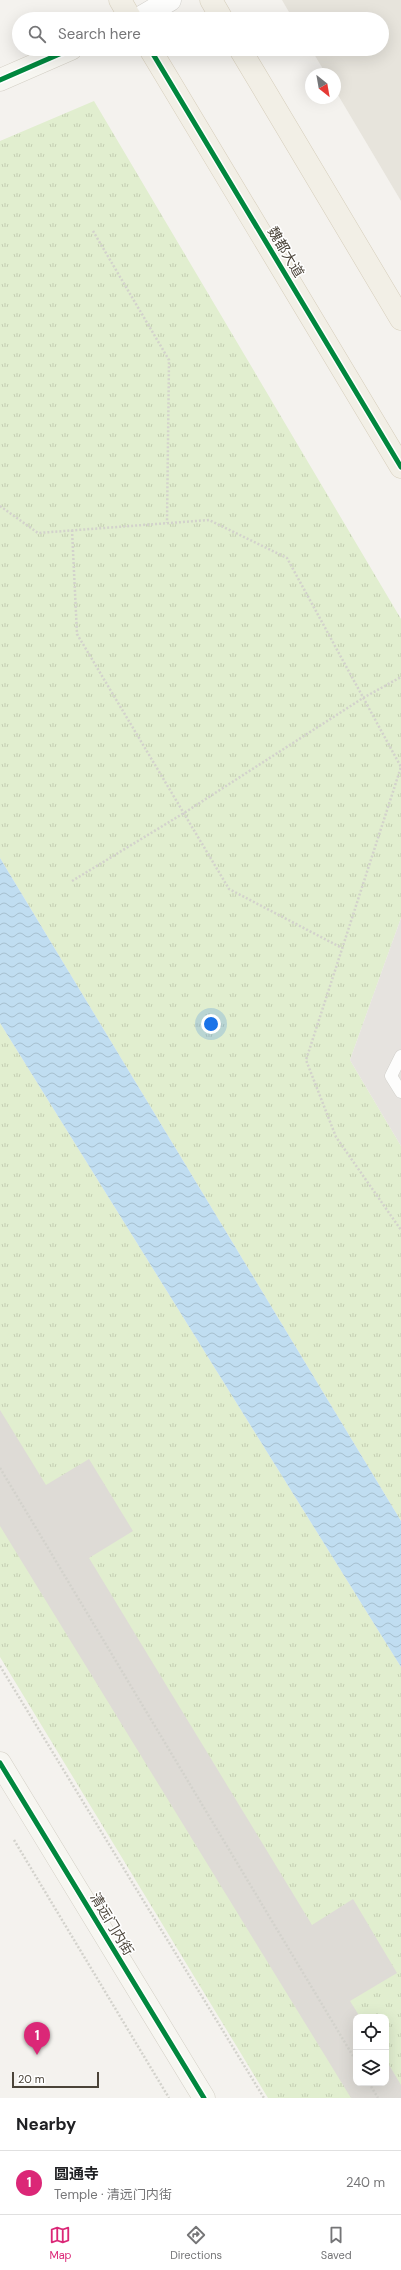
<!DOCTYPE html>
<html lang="en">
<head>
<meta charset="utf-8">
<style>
  :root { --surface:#fff; --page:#f2f2f2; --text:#202124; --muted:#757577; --line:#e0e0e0; --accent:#db2777 }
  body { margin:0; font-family:"DM Sans","Noto Sans SC",sans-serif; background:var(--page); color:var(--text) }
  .controls { position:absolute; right:12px; bottom:12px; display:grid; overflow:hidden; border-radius:8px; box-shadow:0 4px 16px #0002 }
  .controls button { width:36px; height:36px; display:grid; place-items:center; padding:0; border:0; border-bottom:1px solid var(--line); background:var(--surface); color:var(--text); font:20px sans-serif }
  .compass { position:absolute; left:305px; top:68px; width:36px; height:36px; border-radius:50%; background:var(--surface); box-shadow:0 4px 16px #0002; rotate:149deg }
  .scale { position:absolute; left:12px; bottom:10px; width:87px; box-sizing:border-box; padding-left:4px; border:2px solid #4b4439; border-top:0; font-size:11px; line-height:14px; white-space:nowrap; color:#4b4439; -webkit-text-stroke:3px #fff; paint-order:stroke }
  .you { position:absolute; left:211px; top:1024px; width:14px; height:14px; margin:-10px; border:3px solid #fff; border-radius:50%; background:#1a73e8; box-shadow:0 0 0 6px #1a73e833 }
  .badge { display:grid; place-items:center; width:26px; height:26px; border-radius:50%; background:var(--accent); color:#fff; font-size:13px; font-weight:700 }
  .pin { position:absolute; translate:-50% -33px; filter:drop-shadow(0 1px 2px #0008) }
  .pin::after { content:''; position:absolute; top:21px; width:14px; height:12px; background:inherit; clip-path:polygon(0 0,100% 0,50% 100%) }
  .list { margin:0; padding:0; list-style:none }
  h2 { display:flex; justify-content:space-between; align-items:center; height:52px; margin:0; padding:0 16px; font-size:17px }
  h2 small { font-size:13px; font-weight:400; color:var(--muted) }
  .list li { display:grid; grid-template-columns:26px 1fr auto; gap:12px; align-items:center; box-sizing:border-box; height:64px; padding:0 16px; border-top:1px solid var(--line) }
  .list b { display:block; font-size:15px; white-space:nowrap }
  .list p { margin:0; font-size:13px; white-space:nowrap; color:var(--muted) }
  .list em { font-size:13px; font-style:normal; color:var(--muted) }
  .icon { flex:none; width:22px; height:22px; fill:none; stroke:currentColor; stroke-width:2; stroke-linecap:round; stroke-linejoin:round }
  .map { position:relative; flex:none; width:401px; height:2098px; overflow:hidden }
  .search { position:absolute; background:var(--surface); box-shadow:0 4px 16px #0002; left:12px; right:12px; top:12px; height:44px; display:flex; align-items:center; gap:10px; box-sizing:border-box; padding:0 14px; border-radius:22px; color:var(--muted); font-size:15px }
  .sheet { height:116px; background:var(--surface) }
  nav { display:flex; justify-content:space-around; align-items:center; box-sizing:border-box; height:56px; border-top:1px solid var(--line); background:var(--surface); font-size:11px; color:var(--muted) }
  nav a { display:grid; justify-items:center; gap:2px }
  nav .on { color:var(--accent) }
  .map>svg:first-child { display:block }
</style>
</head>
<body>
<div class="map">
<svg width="401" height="2098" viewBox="0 0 401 2098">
  <defs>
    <pattern id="park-tufts" width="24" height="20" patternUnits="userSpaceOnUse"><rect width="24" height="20" fill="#e1eecf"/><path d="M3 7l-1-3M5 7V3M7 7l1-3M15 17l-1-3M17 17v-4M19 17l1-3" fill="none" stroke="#c3cdb2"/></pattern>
    <pattern id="water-waves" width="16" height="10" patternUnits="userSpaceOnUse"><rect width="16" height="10" fill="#c0ddf1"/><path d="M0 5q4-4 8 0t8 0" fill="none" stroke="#a6bfcf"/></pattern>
  </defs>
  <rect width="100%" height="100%" fill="#f4f2ee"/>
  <path fill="#e7e4dc" d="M282,0H401V201L335,90V74H326L311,49H382V19H293Z"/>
  <g fill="url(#park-tufts)" fill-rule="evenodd">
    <path d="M94,101L401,619V918L350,1060L401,1146V1521L0,858V141Z"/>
    <path d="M0,1023L401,1667V2098H268L0,1657ZM356,2017H386V2083H356Z"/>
  </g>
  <path fill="#e6e3df" d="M401,918V1146L350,1060Z"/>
  <path fill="url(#water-waves)" d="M0,858L401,1521V1667L0,1023Z"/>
  <path fill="#dedbd6" d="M0,1410L46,1485L89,1459L133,1531L89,1558L312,1925L353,1899L397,1973L350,2001L360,2017H356V2083H386V2060L401,2085V2098H351L0,1526Z"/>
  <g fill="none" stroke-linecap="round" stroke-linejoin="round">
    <g stroke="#d2d0cb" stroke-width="13">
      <path id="service" d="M401,1056L391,1076L401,1092"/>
    </g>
    <g stroke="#d2d0cb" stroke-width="23">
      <path id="minor" d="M138,19L170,0"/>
    </g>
    <g stroke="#d3cfc5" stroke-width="23">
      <g id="secondary">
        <path d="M0,80L71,49"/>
        <path d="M0,1763L204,2098"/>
      </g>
    </g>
    <g stroke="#d6cebb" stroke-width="23">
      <g id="primary">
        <path d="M120,0L131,19"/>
        <path d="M211,0L222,19"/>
        <path d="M150,49L401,467"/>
        <path d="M240,49L401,319"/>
      </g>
    </g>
    <g stroke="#d3d2cc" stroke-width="2.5" stroke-dasharray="2 2" stroke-linecap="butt">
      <path d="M93,231L169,360L167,523"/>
      <path d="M0,506L38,533L209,520L287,558L401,767L306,1060L336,1137L401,1230"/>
      <path d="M72,530L77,634L229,889L342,948"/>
      <path d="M72,881L184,813L363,698L401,677"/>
      <path d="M0,1468L356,2061"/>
      <path d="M0,1666L264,2098"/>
      <path d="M14,1840L169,2098"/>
      <path d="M369,2083L378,2098"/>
    </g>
    <use href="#service" stroke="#fdfdfc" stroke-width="12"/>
    <use href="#minor" stroke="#fdfdfc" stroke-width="22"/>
    <use href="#secondary" stroke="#f7f6f1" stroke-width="22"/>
    <use href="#primary" stroke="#f2efe6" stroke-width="22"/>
    <g stroke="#fff" stroke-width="8">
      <g id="cycleway">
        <path d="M150,49L401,467"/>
        <path d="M0,80L71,49"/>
        <path d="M0,1763L204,2098"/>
      </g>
    </g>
    <use href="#cycleway" stroke="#00873e" stroke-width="5"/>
  </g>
  <g text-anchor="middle" stroke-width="3" stroke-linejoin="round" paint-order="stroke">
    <g font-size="14" fill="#4b4439" stroke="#fff">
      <text transform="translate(286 252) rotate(59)" y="5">魏都大道</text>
      <text transform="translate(112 1924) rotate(59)" y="5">清远门内街</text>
    </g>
  </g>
</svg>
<div class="controls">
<button><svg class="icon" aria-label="locate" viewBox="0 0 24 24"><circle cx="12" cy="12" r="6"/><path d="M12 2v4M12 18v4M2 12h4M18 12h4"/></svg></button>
<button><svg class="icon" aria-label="layers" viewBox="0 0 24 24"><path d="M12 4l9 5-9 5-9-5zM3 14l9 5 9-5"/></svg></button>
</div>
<svg class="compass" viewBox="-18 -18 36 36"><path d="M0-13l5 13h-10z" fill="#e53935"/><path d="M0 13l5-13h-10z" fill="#757577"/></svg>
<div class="scale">20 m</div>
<div class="you"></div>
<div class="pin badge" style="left:37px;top:2055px">1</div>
<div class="search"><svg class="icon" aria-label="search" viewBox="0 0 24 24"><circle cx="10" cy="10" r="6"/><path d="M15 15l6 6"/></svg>Search here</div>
</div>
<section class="sheet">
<h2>Nearby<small></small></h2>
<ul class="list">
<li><span class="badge">1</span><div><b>圆通寺</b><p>Temple · 清远门内街</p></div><em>240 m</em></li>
</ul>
</section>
<nav>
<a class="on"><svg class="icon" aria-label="map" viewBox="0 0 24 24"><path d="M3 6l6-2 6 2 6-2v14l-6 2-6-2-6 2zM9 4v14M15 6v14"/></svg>Map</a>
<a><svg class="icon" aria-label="directions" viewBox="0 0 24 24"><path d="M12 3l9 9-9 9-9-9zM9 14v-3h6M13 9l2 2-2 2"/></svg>Directions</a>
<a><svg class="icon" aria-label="saved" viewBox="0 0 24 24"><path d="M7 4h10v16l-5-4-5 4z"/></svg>Saved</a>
</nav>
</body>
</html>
